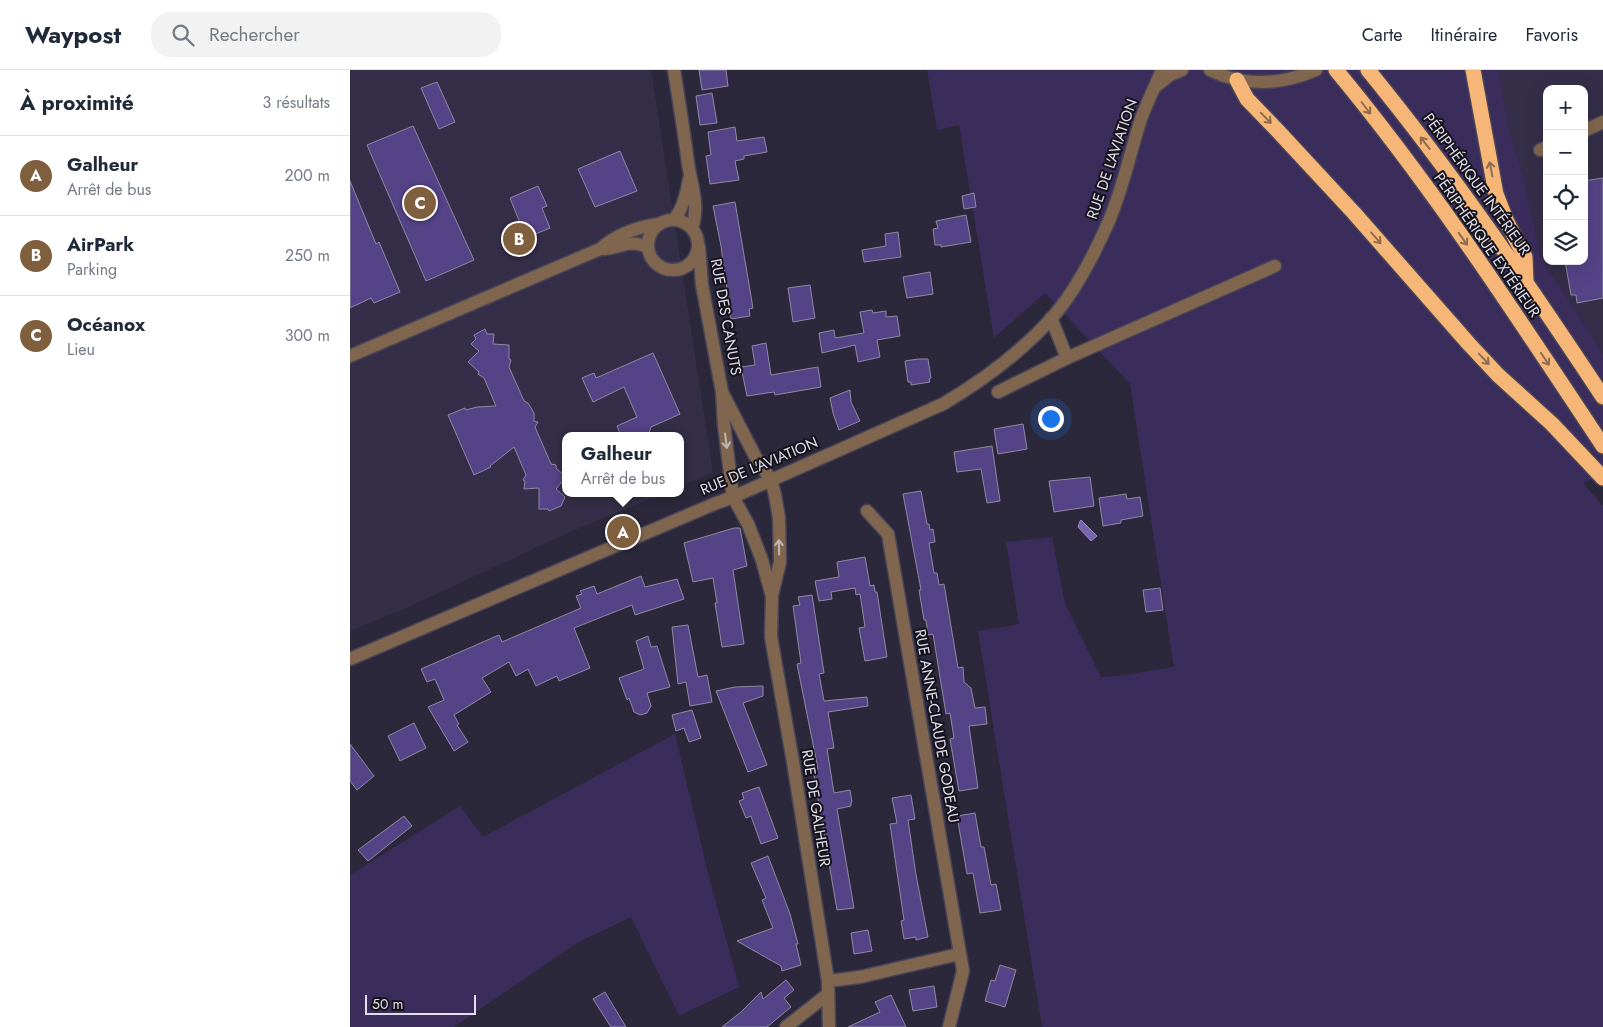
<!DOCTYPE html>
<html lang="fr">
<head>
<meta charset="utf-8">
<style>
  :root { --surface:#fff; --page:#f2f2f3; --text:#1f2937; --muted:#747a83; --line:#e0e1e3; --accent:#805f3e }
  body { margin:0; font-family:Jost,sans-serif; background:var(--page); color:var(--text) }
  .controls { position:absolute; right:15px; top:15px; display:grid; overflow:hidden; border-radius:10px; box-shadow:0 5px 20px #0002 }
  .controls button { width:45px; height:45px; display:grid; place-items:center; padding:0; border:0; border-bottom:1px solid var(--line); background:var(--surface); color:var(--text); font:25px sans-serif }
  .scale { position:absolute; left:15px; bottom:12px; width:111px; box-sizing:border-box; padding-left:5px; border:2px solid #e2dfec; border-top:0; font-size:14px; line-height:18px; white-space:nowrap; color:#e2dfec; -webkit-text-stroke:4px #14121b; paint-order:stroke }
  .you { position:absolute; left:700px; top:348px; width:18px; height:18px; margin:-12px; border:4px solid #fff; border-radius:50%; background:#1a73e8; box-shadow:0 0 0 8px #1a73e833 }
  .badge { display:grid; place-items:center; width:32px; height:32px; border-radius:50%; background:var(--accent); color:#fff; font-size:16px; font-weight:700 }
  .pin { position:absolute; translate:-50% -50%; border:2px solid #fff; box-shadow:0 1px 5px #0006 }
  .popup { position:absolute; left:212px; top:362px; width:122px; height:65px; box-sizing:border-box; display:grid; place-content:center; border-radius:10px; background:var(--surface); filter:drop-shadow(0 1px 4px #0005); font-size:16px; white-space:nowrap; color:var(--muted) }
  .popup b { font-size:19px; color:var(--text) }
  .popup::after { content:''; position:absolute; left:50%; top:100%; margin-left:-10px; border:10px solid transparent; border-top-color:var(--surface) }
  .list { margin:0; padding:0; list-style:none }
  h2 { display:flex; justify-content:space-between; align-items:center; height:65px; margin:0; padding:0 20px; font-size:21px }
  h2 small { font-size:16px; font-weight:400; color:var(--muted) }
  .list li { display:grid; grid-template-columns:32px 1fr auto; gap:15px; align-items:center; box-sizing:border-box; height:80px; padding:0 20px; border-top:1px solid var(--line) }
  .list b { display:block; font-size:19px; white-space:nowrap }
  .list p { margin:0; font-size:16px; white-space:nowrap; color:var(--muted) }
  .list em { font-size:16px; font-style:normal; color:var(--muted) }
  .icon { flex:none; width:28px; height:28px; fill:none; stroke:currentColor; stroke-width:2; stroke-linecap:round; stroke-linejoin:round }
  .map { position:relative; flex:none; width:1253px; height:957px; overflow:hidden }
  header { display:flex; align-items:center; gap:30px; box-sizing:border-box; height:70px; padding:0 25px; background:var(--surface); border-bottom:1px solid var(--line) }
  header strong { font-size:24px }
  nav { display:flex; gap:28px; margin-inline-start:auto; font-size:18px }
  .search { width:350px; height:45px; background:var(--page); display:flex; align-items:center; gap:12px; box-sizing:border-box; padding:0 18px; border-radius:20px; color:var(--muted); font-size:19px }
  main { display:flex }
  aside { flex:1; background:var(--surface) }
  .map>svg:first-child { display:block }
</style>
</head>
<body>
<header>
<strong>Waypost</strong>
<div class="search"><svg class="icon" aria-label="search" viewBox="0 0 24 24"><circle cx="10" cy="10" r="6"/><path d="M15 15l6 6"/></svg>Rechercher</div>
<nav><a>Carte</a><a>Itinéraire</a><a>Favoris</a></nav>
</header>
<main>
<aside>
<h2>À proximité<small>3 résultats</small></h2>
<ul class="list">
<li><span class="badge">A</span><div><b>Galheur</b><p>Arrêt de bus</p></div><em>200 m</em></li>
<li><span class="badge">B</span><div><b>AirPark</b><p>Parking</p></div><em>250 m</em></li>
<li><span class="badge">C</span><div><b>Océanox</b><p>Lieu</p></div><em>300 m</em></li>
</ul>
</aside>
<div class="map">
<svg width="1253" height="957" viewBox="0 0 1253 957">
  <rect width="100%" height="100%" fill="#2c283b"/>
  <g fill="#342e48" fill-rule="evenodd">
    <path d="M0,0H301L363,403L331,416L330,366H216V423H314L220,462L54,539L0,561Z"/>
    <path d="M1149,0H1253V284L1191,187L1173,106L1158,56ZM1197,19H1234V191H1197Z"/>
  </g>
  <g fill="#3a2d5c">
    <path d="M577,0H1149L1158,56L1173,106L1191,187L1253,284V404L1233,413L1253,436V957H692L628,561L669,554L656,472L702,467L715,534L751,607L775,605L824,597L780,314L695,223L644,268L609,55L587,60Z"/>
    <path d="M325,664L359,807L389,917L329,946L281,847L227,873L104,957H0V805L110,736L133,767Z"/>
  </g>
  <path fill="#7665ac" stroke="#968abf" d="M731,450L747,466L741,471L728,457L730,451Z"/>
  <g fill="#554387" stroke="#8e8aa1">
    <path d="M349,0H376L378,16L352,20Z"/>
    <path d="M87,12L105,52L89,59L71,18Z"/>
    <path d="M362,23L367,53L350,55L346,26Z"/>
    <path d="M63,56L124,190L76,211L17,75Z"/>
    <path d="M385,57L387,71L414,67L417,82L394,86V89L385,91L389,110L360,114L356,86L361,85L358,62Z"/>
    <path d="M270,81L287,121L245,137L228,99Z"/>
    <path d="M1253,108V228L1227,233L1226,225H1221L1215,191H1234V111Z"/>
    <path d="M0,111L26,174L29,172L50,222L24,233L21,228L0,238Z"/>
    <path d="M188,116L197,136L192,138L200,158L176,168L160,128Z"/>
    <path d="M624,123L626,137L614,139L612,126Z"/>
    <path d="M385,132L403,238L399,239L400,246L381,249L371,176L363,136Z"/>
    <path d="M616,145L621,172L591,177V175H585L583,159L588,158L586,151Z"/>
    <path d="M548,162L551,187L514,192L512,180L536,176L535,164Z"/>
    <path d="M580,202L583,224L557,228L553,207Z"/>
    <path d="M460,215L465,248L443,252L438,218Z"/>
    <path d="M522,240L523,243L536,241V247L547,246L550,266L527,270L530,287L508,292L505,275L472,283L469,263L484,260L485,268L514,263L510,242Z"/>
    <path d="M135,259L137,264H144L143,274L159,275V289L161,290L159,297L174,331L178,333L184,343V351L188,352L185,357L201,394L206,395V398L216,407L206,419L215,427L211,436L199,441L198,439H189V418L174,419L175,411L173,410L176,405L164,377L140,396L141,397L124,405L98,345L115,338L116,340L127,337L146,336L134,308L128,304L129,302L118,292L129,281L121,274L126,269L124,265Z"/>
    <path d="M416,273L421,305L468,297L471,317L425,325L424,322L397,326L391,297L405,295L402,276Z"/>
    <path d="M303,283L330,344L301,357L298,366H271L267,356L287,347L274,317L243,332L232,308L244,303L246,308Z"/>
    <path d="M568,289H578L581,308L579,309L580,312L561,315V312H558L555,291Z"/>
    <path d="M500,320L501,332L510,351L489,360L483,343L480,328Z"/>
    <path d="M673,354L677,379L648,384L644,359Z"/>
    <path d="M642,376L650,431L637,433L631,399L607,402L604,382Z"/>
    <path d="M740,407L744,436L704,442L699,411Z"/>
    <path d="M571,421L577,454H579L580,460L583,459L585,472L579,473L584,503H587L589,515L594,514L608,598L613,597L614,612L621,618L625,638L635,637L637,654L619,656L628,718L609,721L600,669L604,668L600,643L596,644L583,564L578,565L576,550H574L569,520H571L553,424Z"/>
    <path d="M776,424L777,429L790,427L793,446L771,450V453L753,456L749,428Z"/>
    <path d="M384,458H390L397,496L383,500L394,574L372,577L365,533H367L363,508L343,512L334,473Z"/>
    <path d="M515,487L520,516L524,515L525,522H527L537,587L515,591L509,558L515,557L510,524L506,525L505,518L481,522L482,529L469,531L465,511L489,507L487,492Z"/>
    <path d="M291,506L295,517L327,509L334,529L285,545L282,535L224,558L240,598L209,611L207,606L186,616L178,599L166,606L159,592L132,608L141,622L104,645L109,654L107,655L118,672L104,681L78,637L94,630L85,609L77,612L71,599L149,565L152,572L231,538L226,526L232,524L230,521L244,516L247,524Z"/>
    <path d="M810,518L813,540L796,542L793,520Z"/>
    <path d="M462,525L474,603L469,604L474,631L517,627L518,636L478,642L484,678L477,679L484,723L500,720L502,732H501V736L487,739L504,838L487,840L463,700L468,699L447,594L451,593L443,536L450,535L448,527Z"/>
    <path d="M338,555L348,607L357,605L362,632L340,636L336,612L328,614L322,557Z"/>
    <path d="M298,566L301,577L307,576L320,617L297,623L301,636L297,643L290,645L284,642L279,628L277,630L269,608L294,599L286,571Z"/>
    <path d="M413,616V626L393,633L417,695L398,702L366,621L385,617Z"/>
    <path d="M342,640L351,668L339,672L334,658L326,661L322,645Z"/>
    <path d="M64,653L76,678L50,691L38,666Z"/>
    <path d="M0,674L24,706L7,720L0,711Z"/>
    <path d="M409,717L428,768L411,774L401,746L396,748L389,731L394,729L392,723Z"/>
    <path d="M561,725L565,749L558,750L566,805L578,867L566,870V867L554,869L551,851L554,850L540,754L547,753L542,728Z"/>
    <path d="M625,743L631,777H634L641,815L646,814L651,840L630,843L623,803L617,804L607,746Z"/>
    <path d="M54,746L62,756L18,791L8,780Z"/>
    <path d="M418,786L440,844L448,874H446L451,895L432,901L431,896L387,871L423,858L412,830L416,828L401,793Z"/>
    <path d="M518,860L522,881L504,884L501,863Z"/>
    <path d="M650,895L666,900L655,937L635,931L641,910L645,911Z"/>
    <path d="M436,910L444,920L434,928L441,937L417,957H372L391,942L411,922L413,929Z"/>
    <path d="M584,916L587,937L563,941L559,920Z"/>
    <path d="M255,922L276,957H261L243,929Z"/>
    <path d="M541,925L556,957H498L530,942L525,932Z"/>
  </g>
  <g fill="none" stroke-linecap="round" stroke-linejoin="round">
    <g stroke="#494557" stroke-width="15">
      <g id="minor">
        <path d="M324,0C329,31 334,62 338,93C341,114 350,136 342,158"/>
        <path d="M860,0C893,17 932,15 966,0"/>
        <path d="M805,17L820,5L832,0"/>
        <path d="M1234,61L1253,52"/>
        <path d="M1190,80L1197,77"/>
        <circle cx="323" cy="175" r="25"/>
        <path d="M324,150C333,138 337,123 339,109"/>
        <path d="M349,177L352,215L372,322L374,355L383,427L398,454L412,490L421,523"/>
        <path d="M255,179C274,177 277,169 298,177"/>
        <path d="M701,248L717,288"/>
        <path d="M0,286L250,179C267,164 287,157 309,154"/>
        <path d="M372,322L405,386L421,410L425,425L429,448L430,492L422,525L421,567L443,692L478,911L479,957"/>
        <path d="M648,322L717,288L925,196"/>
        <path d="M517,441L538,464L613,901L599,957"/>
        <path d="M0,589L364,434L383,427L593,334C632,311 670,283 701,249C726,221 744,185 759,151C773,118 780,83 791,49C797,33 805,16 812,0"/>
        <path d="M478,911L510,907L609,884"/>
        <path d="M436,957L478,924"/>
      </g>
    </g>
    <g stroke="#494557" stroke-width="18">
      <g id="highway">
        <path d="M986,0C1084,118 1168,248 1253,376"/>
        <path d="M1018,0C1103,104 1179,215 1253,327"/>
        <path d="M1123,0L1146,124L1157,152L1175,187L1176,211"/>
        <path d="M887,10L897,29L927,60L1004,143L1119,274L1148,305L1202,354L1253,408"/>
      </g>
    </g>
    <use href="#minor" stroke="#80664e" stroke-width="12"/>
    <use href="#highway" stroke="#f6b678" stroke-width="15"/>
  </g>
  <defs><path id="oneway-shaft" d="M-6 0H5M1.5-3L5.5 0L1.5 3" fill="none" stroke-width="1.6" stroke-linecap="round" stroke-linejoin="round" transform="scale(1.25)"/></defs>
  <g stroke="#906c4e">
    <use href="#oneway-shaft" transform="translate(1016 38) rotate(53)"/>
    <use href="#oneway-shaft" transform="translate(916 48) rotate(46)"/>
    <use href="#oneway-shaft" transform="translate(1075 73) rotate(-128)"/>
    <use href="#oneway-shaft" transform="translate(1141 99) rotate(-101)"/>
    <use href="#oneway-shaft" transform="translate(1026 168) rotate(49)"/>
    <use href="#oneway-shaft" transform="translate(1113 169) rotate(55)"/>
    <use href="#oneway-shaft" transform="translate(1134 289) rotate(46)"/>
    <use href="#oneway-shaft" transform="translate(1195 289) rotate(56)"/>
  </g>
  <g stroke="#c0b5b5">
    <use href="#oneway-shaft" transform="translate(376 371) rotate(83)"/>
    <use href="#oneway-shaft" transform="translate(429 477) rotate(-91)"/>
  </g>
  <g text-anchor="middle" stroke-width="4" stroke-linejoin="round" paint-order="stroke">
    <g font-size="15" fill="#e2dfec" stroke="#14121b">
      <text transform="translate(762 89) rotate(-71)" y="5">RUE DE L'AVIATION</text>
      <text transform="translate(1127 114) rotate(54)" y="5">PÉRIPHÉRIQUE INTÉRIEUR</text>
      <text transform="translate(1137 175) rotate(55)" y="5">PÉRIPHÉRIQUE EXTÉRIEUR</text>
      <text transform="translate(376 247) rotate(80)" y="5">RUE DES CANUTS</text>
      <text transform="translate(409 396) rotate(-23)" y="5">RUE DE L'AVIATION</text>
      <text transform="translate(587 656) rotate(80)" y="5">RUE ANNE-CLAUDE GODEAU</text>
      <text transform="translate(466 738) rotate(81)" y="5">RUE DE GALHEUR</text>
    </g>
  </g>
</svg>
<div class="controls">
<button>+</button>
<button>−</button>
<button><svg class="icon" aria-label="locate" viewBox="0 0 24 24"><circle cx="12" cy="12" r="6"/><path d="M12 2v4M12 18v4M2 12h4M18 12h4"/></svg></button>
<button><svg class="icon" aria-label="layers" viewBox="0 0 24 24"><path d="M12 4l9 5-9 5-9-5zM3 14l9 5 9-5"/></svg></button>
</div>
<div class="scale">50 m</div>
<div class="you"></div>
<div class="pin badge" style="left:273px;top:462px">A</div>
<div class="popup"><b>Galheur</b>Arrêt de bus</div>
<div class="pin badge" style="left:169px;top:169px">B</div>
<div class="pin badge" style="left:70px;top:133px">C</div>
</div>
</main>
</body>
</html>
